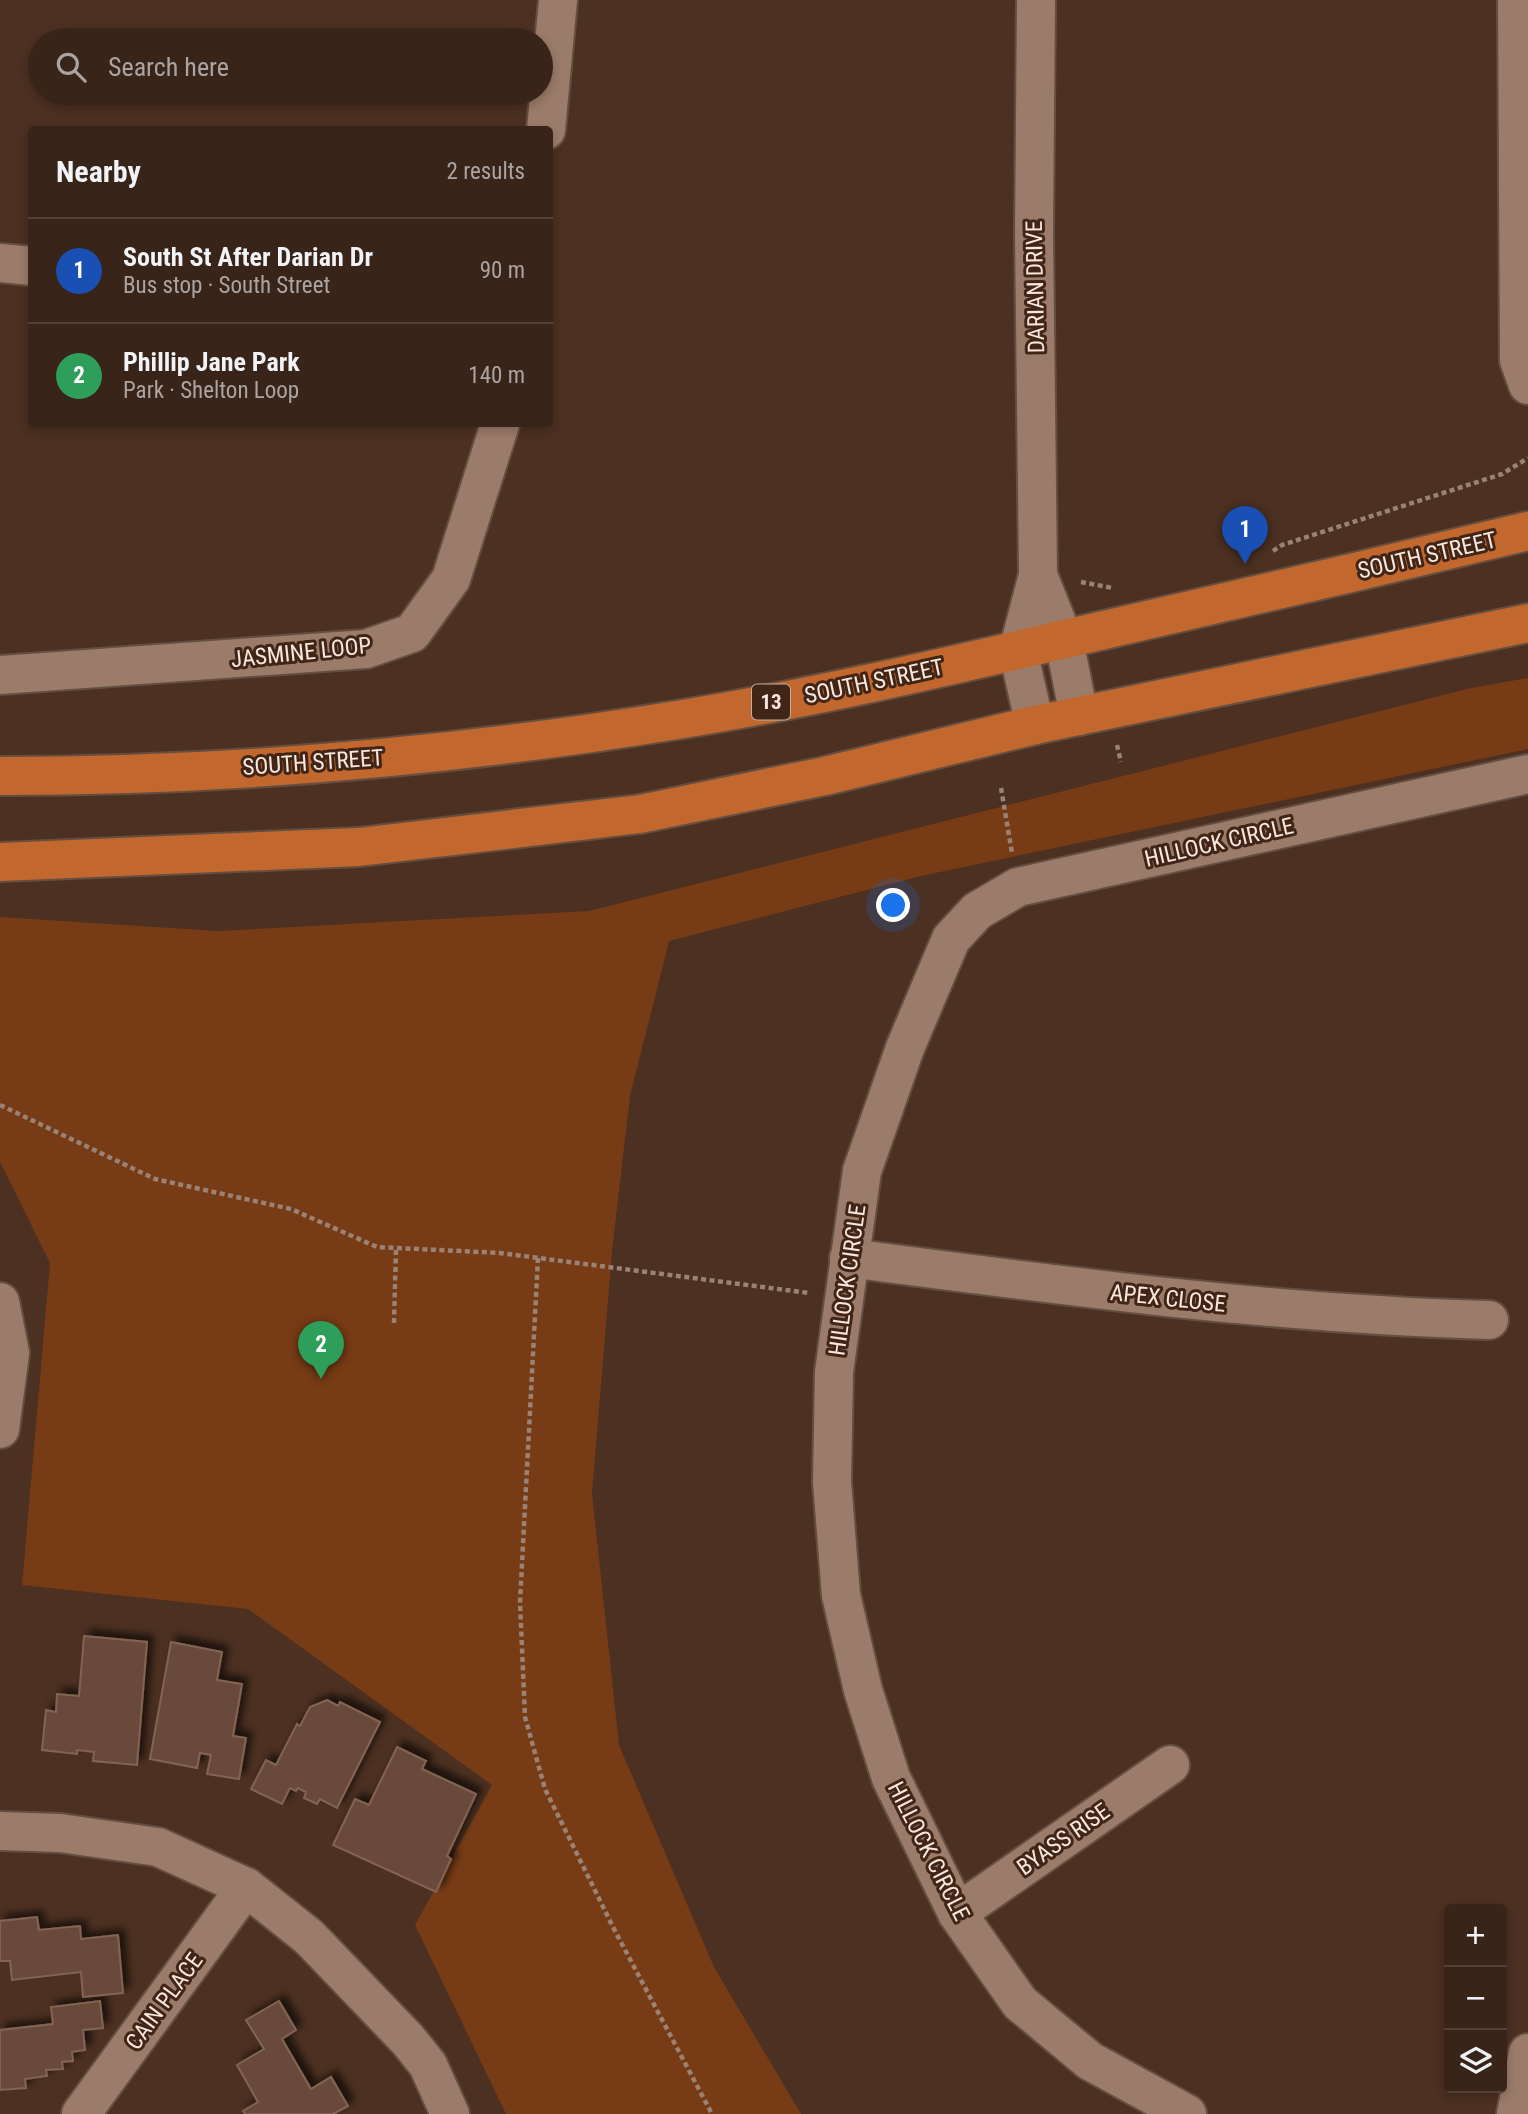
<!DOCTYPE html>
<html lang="en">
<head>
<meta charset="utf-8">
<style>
  :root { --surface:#392419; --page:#402c22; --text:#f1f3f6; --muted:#aba4a2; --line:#534138; --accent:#66c4ef }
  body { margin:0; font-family:"Roboto Condensed",sans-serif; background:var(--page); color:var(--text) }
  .controls { position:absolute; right:21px; bottom:21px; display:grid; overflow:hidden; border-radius:7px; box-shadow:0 4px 10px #0003 }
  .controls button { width:63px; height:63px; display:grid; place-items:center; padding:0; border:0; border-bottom:2px solid var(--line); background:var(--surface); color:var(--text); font:35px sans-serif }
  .you { position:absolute; left:894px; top:906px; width:24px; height:24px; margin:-18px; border:5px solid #fff; border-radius:50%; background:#1a73e8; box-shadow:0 0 0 10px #1a73e833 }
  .badge { display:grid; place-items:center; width:46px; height:46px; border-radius:50%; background:var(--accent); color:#fff; font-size:23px; font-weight:700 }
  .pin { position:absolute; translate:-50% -58px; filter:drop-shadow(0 2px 4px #0008) }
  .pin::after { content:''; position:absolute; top:37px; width:24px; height:21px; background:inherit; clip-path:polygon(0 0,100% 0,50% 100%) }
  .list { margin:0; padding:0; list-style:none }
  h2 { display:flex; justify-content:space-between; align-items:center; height:91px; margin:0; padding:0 28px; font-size:30px }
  h2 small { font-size:23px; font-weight:400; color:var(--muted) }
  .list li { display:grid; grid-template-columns:46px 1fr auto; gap:21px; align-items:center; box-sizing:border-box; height:105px; padding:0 28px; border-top:2px solid var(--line) }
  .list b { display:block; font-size:26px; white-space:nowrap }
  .list p { margin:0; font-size:23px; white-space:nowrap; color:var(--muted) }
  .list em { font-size:23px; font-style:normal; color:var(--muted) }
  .icon { flex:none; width:38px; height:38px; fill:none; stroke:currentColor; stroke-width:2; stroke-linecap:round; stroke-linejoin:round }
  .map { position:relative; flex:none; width:1528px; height:2114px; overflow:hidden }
  .search { position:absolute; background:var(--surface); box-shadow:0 4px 10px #0003; left:28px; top:28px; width:525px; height:77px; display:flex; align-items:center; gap:18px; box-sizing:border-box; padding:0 24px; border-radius:38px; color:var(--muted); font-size:26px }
  .panel { position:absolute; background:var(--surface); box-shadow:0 4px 10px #0003; left:28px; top:126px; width:525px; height:301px; border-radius:7px }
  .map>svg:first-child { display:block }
</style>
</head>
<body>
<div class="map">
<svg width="1528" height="2114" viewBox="0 0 1528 2114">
  <defs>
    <filter id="shadow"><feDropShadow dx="6" dy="-6" stdDeviation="3.5" flood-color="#0009"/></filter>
  </defs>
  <rect width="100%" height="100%" fill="#4c3021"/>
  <path fill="#773b15" d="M1528,678V749L921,876L669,941L630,1096L612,1251L592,1494L619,1745L714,1967L801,2114H506L415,1925L492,1785L248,1609L22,1585L50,1263L0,1162V917L218,931L589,911L1471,688Z"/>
  <g fill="#684a3a" stroke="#836453" stroke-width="2" filter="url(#shadow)">
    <path d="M84,1636L147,1642L137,1765L93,1761L94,1752L77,1750V1754L42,1750L46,1710L56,1712L57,1694L79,1696Z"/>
    <path d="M171,1642L222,1652L217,1680L242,1684L233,1736L246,1738L239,1779L207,1774L211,1755L200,1753L197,1768L150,1759Z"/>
    <path d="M327,1700L338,1706L340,1702L380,1722L337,1808L320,1799L317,1804L304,1798L306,1792L298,1788L296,1791L290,1788L282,1804L251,1789L266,1760L276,1765L297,1724L300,1726L310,1707Z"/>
    <path d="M397,1747L426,1761L422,1769L476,1794L447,1856L451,1859L436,1892L333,1845L355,1799L369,1805Z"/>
    <path d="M37,1917L39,1930L80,1926L81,1939L118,1935L123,1993L83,1997L81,1972L12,1980L10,1961H0V1921Z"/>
    <path d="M100,2001L103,2028L83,2030L85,2050L72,2052L73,2061L62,2062L63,2069L46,2070L47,2076L25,2079L26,2088L0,2090V2030L53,2024L51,2007Z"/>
    <path d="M279,2001L296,2030L282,2039L311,2089L331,2077L348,2106L333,2114H245L243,2111L258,2102L237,2065L264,2049L246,2020Z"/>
  </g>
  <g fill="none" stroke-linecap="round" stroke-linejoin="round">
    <g stroke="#654e40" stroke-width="42">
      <g id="minor">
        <path d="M1517,0L1519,360L1528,385"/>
        <path d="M546,130L558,0"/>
        <path d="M0,263L32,266"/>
        <path d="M0,675L366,649L412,633L451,579L500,424"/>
        <path d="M849,1258C1063,1286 1273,1314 1489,1320"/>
        <path d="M0,1302L10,1353L0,1429"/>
        <path d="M0,1831L60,1833L158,1847L246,1887L309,1937L408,2040L428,2065L450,2114"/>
        <path d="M957,1913L1170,1765"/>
        <path d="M81,2114L246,1887"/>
        <path d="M1187,2114L1090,2061L1020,2003L957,1913L891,1778L863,1690L841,1595L832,1482L834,1372L862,1171L905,1048L951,939L977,911L1018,887L1528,774"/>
        <path d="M1516,2114L1528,2053"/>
      </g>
    </g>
    <g stroke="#654e40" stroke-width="42">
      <g id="tertiary">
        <path d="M1038,575L1064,640L1079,716"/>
        <path d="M1035,725L1018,651L1038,575L1034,233L1036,0"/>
      </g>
    </g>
    <g stroke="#654e40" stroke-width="42">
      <g id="trunk">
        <path d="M0,776C228,776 458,756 683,719C811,698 938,669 1065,639C1219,604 1374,568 1528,531"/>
        <path d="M0,862L359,847L640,814L825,776L1035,725L1528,623"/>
      </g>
    </g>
    <g stroke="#9a8275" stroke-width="4.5" stroke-dasharray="5 3.5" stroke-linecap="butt">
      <path d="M1273,551L1282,545L1502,474L1528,458"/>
      <path d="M1081,582L1113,588"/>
      <path d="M1117,745L1121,762"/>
      <path d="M1001,788L1012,853"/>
      <path d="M0,1105L155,1179L291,1209L377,1247L500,1253L809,1293"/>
      <path d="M538,1258L520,1602L525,1717L545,1789L614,1929L712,2114"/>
      <path d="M394,1323L396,1248"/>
    </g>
    <use href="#minor" stroke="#9b7b6a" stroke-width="38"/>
    <use href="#tertiary" stroke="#9b7b6a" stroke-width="38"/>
    <use href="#trunk" stroke="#c2682e" stroke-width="38"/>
  </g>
  <g text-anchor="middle" stroke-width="6" stroke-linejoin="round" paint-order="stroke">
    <rect fill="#412617" stroke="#c2ada2" stroke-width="2" x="752" y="684.5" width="38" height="35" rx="5"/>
    <g font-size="21" font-weight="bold" fill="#f9e7dd">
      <text x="771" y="709">13</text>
    </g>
    <g font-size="23" fill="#f9e7dd" stroke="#412617">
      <text transform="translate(1035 287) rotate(-91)" y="8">DARIAN DRIVE</text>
      <text transform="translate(1427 555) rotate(-13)" y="8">SOUTH STREET</text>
      <text transform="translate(301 652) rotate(-6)" y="8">JASMINE LOOP</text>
      <text transform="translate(874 681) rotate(-12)" y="8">SOUTH STREET</text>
      <text transform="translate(313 762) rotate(-4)" y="8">SOUTH STREET</text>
      <text transform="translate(1219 842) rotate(-13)" y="8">HILLOCK CIRCLE</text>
      <text transform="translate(847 1280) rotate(-82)" y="8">HILLOCK CIRCLE</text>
      <text transform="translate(1168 1298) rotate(6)" y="8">APEX CLOSE</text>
      <text transform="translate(1063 1839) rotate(-35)" y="8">BYASS RISE</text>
      <text transform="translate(929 1851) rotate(63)" y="8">HILLOCK CIRCLE</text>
      <text transform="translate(164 2001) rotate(-54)" y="8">CAIN PLACE</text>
    </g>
  </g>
</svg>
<div class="controls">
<button>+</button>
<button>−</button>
<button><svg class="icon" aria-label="layers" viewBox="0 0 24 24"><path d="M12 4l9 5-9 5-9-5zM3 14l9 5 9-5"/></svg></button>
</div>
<div class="you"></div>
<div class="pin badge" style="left:1245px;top:564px;background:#1a4fb4">1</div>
<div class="pin badge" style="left:321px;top:1379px;background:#2e9e5b">2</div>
<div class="search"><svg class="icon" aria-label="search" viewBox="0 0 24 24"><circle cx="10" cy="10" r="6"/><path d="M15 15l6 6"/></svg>Search here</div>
<section class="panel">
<h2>Nearby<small>2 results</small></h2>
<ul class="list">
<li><span class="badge" style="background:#1a4fb4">1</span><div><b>South St After Darian Dr</b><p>Bus stop · South Street</p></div><em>90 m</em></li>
<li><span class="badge" style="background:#2e9e5b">2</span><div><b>Phillip Jane Park</b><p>Park · Shelton Loop</p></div><em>140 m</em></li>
</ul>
</section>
</div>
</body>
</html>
